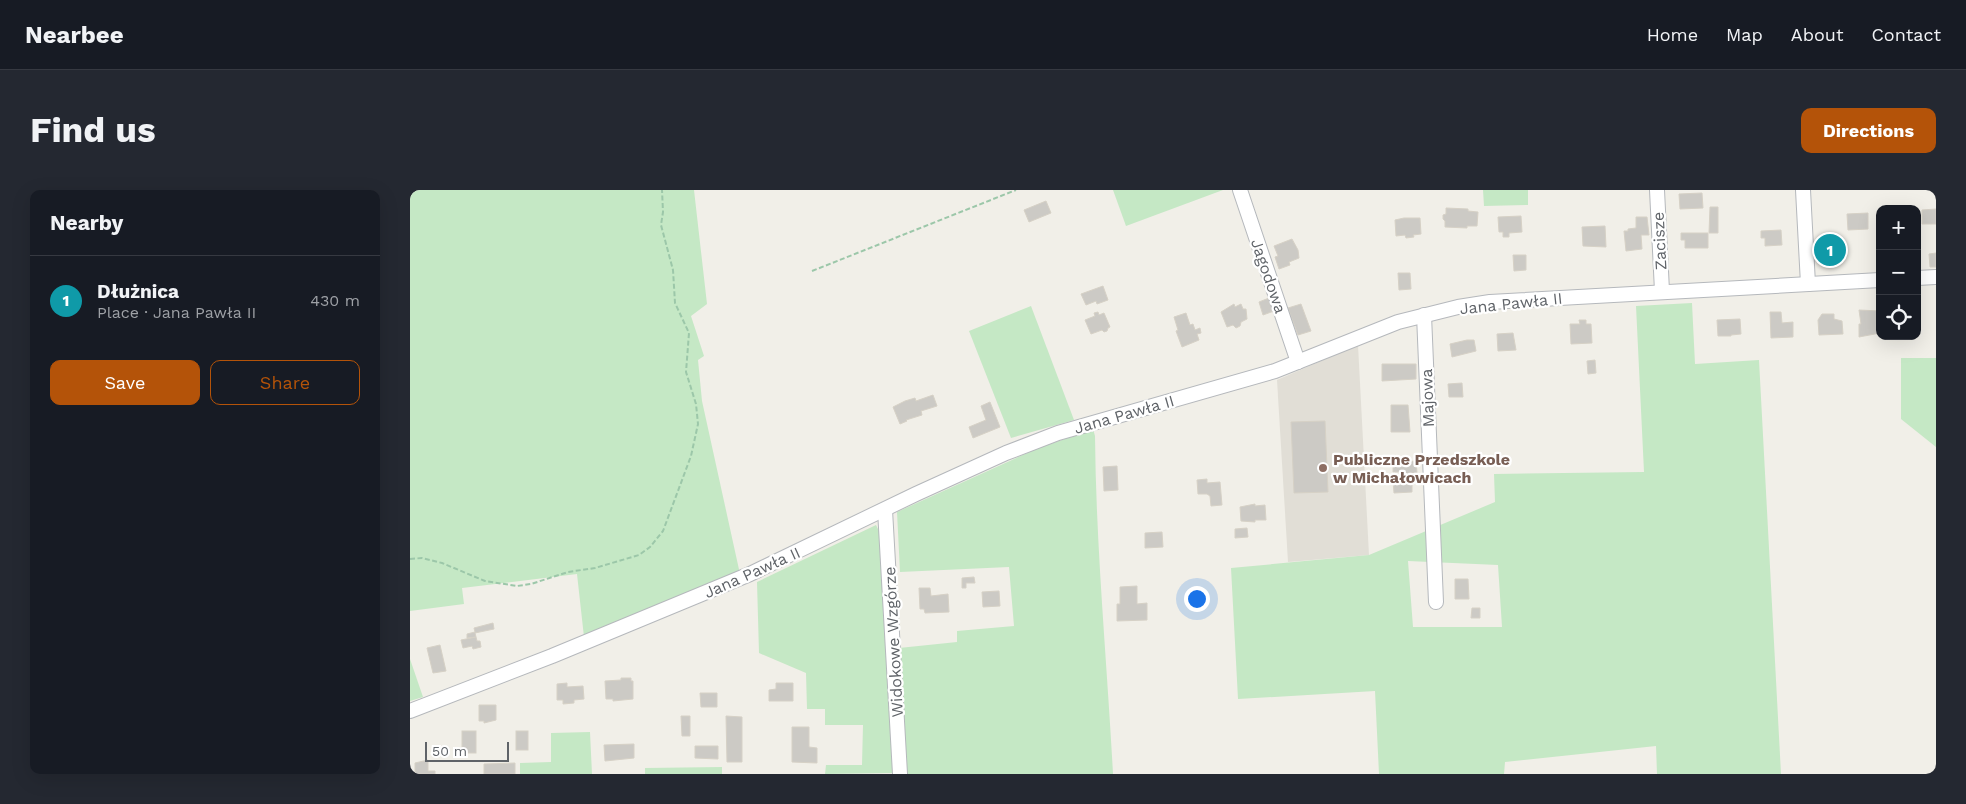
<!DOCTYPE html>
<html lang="en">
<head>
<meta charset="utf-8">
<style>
  :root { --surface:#171b24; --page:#242831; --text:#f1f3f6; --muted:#9ea1a6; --line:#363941; --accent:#b45309 }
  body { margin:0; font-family:"Work Sans",sans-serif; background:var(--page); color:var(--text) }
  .controls { position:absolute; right:15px; top:15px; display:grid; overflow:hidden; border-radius:10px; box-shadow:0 5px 20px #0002 }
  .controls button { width:45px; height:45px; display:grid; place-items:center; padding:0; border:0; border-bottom:1px solid var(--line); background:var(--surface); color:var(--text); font:25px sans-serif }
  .scale { position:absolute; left:15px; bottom:12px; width:84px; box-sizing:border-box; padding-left:5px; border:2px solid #5f6368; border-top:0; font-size:14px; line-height:18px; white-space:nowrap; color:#5f6368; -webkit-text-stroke:4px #fff; paint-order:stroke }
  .you { position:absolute; left:786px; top:408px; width:18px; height:18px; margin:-12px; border:4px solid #fff; border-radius:50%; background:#1a73e8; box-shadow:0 0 0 8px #1a73e833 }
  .badge { display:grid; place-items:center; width:32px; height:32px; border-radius:50%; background:var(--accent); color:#fff; font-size:16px; font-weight:700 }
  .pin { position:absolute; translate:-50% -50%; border:2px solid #fff; box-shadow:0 1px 5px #0006 }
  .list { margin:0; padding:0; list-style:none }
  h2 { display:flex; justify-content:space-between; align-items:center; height:65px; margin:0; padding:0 20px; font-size:21px }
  h2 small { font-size:16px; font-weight:400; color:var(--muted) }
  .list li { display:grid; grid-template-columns:32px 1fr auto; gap:15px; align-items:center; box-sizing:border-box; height:90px; padding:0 20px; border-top:1px solid var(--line) }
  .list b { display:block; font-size:19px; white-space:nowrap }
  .list p { margin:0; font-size:16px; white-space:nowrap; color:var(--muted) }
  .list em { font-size:16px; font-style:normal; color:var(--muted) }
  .actions { display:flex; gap:10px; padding:15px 20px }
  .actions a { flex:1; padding:11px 0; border:1px solid var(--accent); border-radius:10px; text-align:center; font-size:18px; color:var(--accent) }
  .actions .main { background:var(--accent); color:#fff }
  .icon { flex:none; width:28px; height:28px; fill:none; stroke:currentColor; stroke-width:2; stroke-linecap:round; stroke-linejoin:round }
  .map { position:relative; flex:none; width:1526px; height:584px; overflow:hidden; border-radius:10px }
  header { display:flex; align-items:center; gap:30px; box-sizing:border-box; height:70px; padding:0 25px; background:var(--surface); border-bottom:1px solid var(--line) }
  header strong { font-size:24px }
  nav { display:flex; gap:28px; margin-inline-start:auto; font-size:18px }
  .intro { display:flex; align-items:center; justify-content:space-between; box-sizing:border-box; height:120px; padding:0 30px }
  h1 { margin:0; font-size:35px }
  .button { padding:12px 22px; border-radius:10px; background:var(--accent); color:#fff; font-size:18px; font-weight:700 }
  main { display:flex; gap:30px; padding:0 30px }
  aside { flex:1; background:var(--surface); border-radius:10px; box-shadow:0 5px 20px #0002 }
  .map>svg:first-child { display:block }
</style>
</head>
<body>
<header>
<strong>Nearbee</strong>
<nav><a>Home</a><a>Map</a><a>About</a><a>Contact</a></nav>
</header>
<div class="intro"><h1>Find us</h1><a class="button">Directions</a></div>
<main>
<aside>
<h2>Nearby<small></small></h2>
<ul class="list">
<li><span class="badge" style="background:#0f9aa8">1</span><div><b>Dłużnica</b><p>Place · Jana Pawła II</p></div><em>430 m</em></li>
</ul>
<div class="actions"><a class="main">Save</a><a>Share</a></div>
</aside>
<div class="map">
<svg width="1526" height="584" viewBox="0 0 1526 584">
  <rect width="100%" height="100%" fill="#f1efe8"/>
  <path fill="#e1ded6" d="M948,155L959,365L878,372L867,190Z"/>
  <g fill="#c5e8c5" fill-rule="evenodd">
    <path d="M0,0H284L297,114L281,126L294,166L288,170L292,211L330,384L174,447L167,384L52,398L54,414L0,421Z"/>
    <path d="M703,0H813L716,36Z"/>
    <path d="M1073,0H1118V15L1074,16Z"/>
    <path d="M1282,113L1285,174L1349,170L1371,584H1247L1246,556L1095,572L1094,584H969L965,501L828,509L821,378L959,365L1085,312L1084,284L1234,282L1226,116ZM998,371L1088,375L1092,437H1003Z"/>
    <path d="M621,116L664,230L601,248L559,141Z"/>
    <path d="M1491,168H1526V257L1491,229Z"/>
    <path d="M683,239L685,246C686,359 697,471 703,584H496L489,458L547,452V441L604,436L599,377L490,382L487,322L626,259Z"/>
    <path d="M466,335L471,345L483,583L415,584L416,575H452L453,535H415V519H397L396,483L349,463L347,392Z"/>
    <path d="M0,469L13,507L0,511Z"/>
    <path d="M180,542L182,584H110V573L141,572V543Z"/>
    <path d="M312,577V584H235V578Z"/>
  </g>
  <g fill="#cccac5" stroke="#d6d1c6">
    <path d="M1292,3L1293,18L1270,19L1269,4Z"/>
    <path d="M636,11L641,23L619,32L614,20Z"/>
    <path d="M1300,17H1308V43H1299Z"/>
    <path d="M1036,18L1058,19V21L1068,22L1067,36H1057V38L1035,37V31L1033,29V25L1036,24Z"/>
    <path d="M1526,19V34H1512V20Z"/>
    <path d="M1458,23V39L1438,40L1437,24Z"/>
    <path d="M1111,26L1112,42L1099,43V47H1093V42H1089L1088,27Z"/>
    <path d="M1226,27H1237L1239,45H1231L1232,59L1216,61L1214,41H1218V39L1226,38Z"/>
    <path d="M994,28H1010L1011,44L1003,45L1004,47L996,48L995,45L986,46L985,30Z"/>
    <path d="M1195,36L1196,57L1173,56L1172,37Z"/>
    <path d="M1371,40L1372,55L1355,56V48H1351V41Z"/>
    <path d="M1271,43H1298V58H1275V50H1271Z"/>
    <path d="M882,49L888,60L889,68L879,72L880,75L869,79L865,67L868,66L864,56Z"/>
    <path d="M1526,63V77H1520L1519,64Z"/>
    <path d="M1103,65H1116V80L1104,81Z"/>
    <path d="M988,83H1000L1001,99L989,100Z"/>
    <path d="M693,96L698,110L687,114L686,111L676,115L671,104Z"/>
    <path d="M859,108L864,121L853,125L849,112Z"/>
    <path d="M824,114L825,117L831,114L833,119H836L837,129L831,132L830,136L826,138L823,135L817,137L811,122Z"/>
    <path d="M891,114L901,141L888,145L878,118Z"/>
    <path d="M1449,120L1470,121V143L1449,147V134H1451Z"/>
    <path d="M688,122L689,125L694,123L700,137L698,138L697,141L694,142L692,140L681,144L675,130L685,126L684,123Z"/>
    <path d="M1360,122H1371L1372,133L1383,132V147L1361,148Z"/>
    <path d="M776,123L780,135L783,134L785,140L790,138L791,143L787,144L789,150L772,157L766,141L768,140L764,127Z"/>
    <path d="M1412,124H1424V129L1432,131L1433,144L1409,145L1408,130Z"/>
    <path d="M1330,129L1331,144L1321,145V146H1308L1307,130Z"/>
    <path d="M1169,130H1176V134H1181L1182,153L1161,154L1160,134H1170Z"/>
    <path d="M1103,143L1106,160L1088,161L1087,144Z"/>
    <path d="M1057,150H1064L1066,161L1042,167L1040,154Z"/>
    <path d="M1185,170L1186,183L1178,184L1177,171Z"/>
    <path d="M972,174H1006V189L972,191Z"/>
    <path d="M1052,193L1053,207H1039L1038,194Z"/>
    <path d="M523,205L527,216L511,221L512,225L496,230L497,231L490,234L483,217L495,211L505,208L506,211Z"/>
    <path d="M580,212L590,237L563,248L559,237L576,230L571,216Z"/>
    <path d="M981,215H998L1000,242H981Z"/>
    <path d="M915,231L918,302L884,303L881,232Z"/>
    <path d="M1006,271L1007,283H998L999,289H1002V302L984,303L983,291H990L989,282H983V275H989V272Z"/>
    <path d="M707,276L708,300L694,301L693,277Z"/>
    <path d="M797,289V293L810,292L812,315L801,316L800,306L797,304H788L787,290Z"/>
    <path d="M845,314V316L855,315L856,330H845V332L831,331L830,317Z"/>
    <path d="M837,338L838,347L825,348V339Z"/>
    <path d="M752,342L753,357L735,358V343Z"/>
    <path d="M564,387L565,393H556V398H552V388Z"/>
    <path d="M1045,389H1058L1059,409H1045Z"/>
    <path d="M727,396V414L737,413V430L707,431V414H710V397Z"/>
    <path d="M509,398H520L521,406L538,404L539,422L515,423L514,419H510Z"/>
    <path d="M589,401L590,416L573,417L572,402Z"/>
    <path d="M1062,418H1070V428H1061Z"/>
    <path d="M83,433L84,439L65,443L66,447L57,448V444L65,442L64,438Z"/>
    <path d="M66,447L67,451H70L71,457L63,459L62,456L53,458L51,450Z"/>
    <path d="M30,455L36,481L23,483L17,458Z"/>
    <path d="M211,488H221V491H223V509L203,511V509H196L195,491L211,490Z"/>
    <path d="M157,493V497L173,496L174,509L164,510V513L153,514V510H147V494Z"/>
    <path d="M366,493H383V511H359V500L366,499Z"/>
    <path d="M290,503H307V517H291Z"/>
    <path d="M69,515H86V530L74,533V531H69Z"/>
    <path d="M271,526H280V546H272Z"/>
    <path d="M316,526L332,527V572H317Z"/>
    <path d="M382,537H399V557L407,558V573L382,572Z"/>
    <rect x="52" y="541" width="14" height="22"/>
    <rect x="106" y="541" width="12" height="19"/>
    <path d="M224,554V568L195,571L194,555Z"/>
    <path d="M285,556H308V569L285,568Z"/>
    <path d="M18,570V581H25V584H5V573Z"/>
    <path d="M105,573V584H74V574Z"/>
  </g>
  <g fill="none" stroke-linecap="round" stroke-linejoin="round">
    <g stroke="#b5b8bc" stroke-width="16">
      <g id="minor">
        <path d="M830,0L888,172"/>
        <path d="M1247,0L1252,101"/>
        <path d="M1393,0L1398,94"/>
        <path d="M1507,88L1526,87"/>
        <path d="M1014,125L1026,412"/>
        <path d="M475,320L490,584"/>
        <path d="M0,521L142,466L340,384L506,304L596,263L648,243L865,181L988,132L1048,117L1080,112L1470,90"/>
      </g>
    </g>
    <g stroke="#9cc7a9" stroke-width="2" stroke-dasharray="5 2.5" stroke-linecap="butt">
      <path d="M402,81L606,0"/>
      <path d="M0,369L12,368L32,373L75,391L107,396L121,394L158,382L185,378L229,365L240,357L253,341L281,266L288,234L286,214L276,182L279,143L265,113L263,80L251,35L253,22L252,0"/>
    </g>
    <use href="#minor" stroke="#fff" stroke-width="14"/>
  </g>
  <circle fill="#8d6e63" stroke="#fff" stroke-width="2" cx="913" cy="278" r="5"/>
  <g text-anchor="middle" stroke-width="4.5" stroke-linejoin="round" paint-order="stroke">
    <g font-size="16" fill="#5f6368" stroke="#fff">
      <text transform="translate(1249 51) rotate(-93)" y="6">Zacisze</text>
      <text transform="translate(859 86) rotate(71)" y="6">Jagodowa</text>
      <text transform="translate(1101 113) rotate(-6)" y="6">Jana Pawła II</text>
      <text transform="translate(1017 208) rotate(-92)" y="6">Majowa</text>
      <text transform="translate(714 224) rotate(-16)" y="6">Jana Pawła II</text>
      <text transform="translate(342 382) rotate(-24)" y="6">Jana Pawła II</text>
      <text transform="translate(483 452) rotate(-93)" y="6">Widokowe Wzgórze</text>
    </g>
    <g font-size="16" font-weight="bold" fill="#785e54" stroke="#fff" text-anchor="start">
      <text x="923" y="275">Publiczne Przedszkole<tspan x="923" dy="18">w Michałowicach</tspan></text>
    </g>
  </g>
</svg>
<div class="controls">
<button>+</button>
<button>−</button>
<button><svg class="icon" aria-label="locate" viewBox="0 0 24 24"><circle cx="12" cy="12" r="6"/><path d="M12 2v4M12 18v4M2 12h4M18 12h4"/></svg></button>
</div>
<div class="scale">50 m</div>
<div class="you"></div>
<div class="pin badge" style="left:1420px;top:60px;background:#0f9aa8">1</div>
</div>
</main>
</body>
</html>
